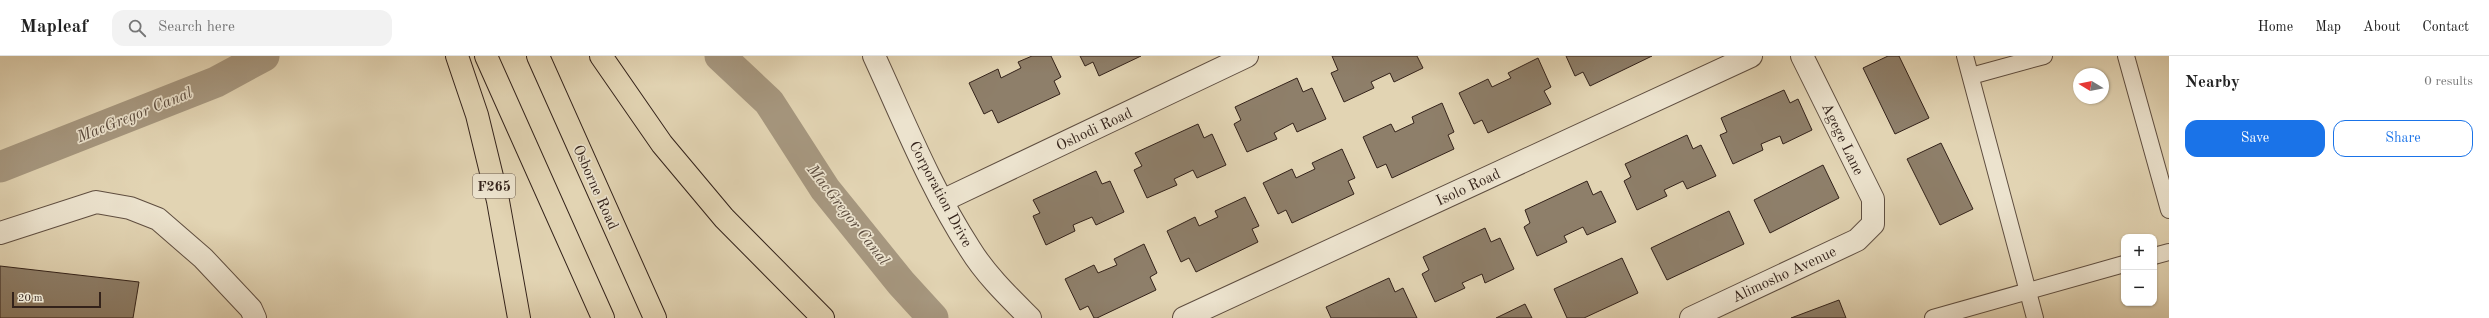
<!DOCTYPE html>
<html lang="en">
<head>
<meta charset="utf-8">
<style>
  :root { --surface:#fff; --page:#f2f2f2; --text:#222; --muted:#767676; --line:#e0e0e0; --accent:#1a73e8 }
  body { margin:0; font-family:"Old Standard TT",serif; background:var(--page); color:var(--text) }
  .controls { position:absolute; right:12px; bottom:12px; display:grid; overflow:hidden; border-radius:8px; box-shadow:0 1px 3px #0004 }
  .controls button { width:36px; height:36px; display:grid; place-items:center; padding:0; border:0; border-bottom:1px solid var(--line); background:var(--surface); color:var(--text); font:20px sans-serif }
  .compass { position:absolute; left:2073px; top:12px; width:36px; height:36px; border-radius:50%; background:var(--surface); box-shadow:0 1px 3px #0004; rotate:280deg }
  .scale { position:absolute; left:12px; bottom:10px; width:89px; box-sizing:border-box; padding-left:4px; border:2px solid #33221a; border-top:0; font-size:11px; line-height:14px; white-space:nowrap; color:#33221a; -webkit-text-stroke:3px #ece3ce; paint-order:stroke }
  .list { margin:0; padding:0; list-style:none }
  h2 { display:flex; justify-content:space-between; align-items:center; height:52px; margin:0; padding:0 16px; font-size:17px }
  h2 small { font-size:13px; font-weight:400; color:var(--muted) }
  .actions { display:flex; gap:8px; padding:12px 16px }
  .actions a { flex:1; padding:9px 0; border:1px solid var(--accent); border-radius:12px; text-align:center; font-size:14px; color:var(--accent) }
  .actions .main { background:var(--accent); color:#fff }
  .icon { flex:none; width:22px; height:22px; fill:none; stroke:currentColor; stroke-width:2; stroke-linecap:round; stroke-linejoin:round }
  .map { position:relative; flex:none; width:2169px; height:262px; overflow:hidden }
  header { display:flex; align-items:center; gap:24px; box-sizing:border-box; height:56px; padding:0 20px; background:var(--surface); border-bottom:1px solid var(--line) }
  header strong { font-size:19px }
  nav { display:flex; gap:22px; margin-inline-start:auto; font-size:14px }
  .search { width:280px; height:36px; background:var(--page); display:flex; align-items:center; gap:10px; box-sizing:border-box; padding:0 14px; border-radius:12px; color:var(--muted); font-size:15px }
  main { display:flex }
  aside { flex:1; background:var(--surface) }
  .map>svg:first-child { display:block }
</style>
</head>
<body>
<header>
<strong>Mapleaf</strong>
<div class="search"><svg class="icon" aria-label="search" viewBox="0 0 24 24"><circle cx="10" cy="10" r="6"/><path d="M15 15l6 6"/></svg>Search here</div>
<nav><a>Home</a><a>Map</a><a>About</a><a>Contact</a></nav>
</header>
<main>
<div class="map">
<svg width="2169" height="262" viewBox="0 0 2169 262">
  <rect width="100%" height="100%" fill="#e2d4b3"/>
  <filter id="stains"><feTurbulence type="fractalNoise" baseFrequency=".005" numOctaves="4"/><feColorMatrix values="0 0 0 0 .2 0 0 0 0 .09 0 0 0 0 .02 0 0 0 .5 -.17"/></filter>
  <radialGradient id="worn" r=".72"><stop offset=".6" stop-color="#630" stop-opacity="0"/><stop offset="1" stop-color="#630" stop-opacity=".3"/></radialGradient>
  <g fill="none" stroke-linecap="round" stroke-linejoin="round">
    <g stroke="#a6977f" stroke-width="31">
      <path d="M720,0L769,46L825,133L901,227L933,262"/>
      <path d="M0,111L216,26L264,0"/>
    </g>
  </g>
  <g fill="#8e7f6a" stroke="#33221a">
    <path d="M1032,0H1051L1061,21L1054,25L1060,38L998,67L992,54L984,58L969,27L998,13L1001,22L1021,12L1018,6Z"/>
    <path d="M1080,0H1141L1099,20L1093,6L1085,10Z"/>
    <path d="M1332,0H1417L1423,12L1394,26L1390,17L1371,26L1374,32L1344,46L1331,17L1338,14Z"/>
    <path d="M1566,0H1652L1590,30L1583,16L1575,20Z"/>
    <path d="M1888,0H1899L1929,62L1895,78L1863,12Z"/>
    <path d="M1538,2L1551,31L1544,35L1551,48L1488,77L1482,64L1474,68L1459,37L1488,23L1492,31L1511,22L1508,17Z"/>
    <path d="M1297,22L1303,36L1312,32L1326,63L1297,76L1293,67L1274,77L1277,83L1247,96L1234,68L1241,64L1235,51Z"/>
    <path d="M1784,34L1790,47L1798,43L1812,74L1783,88L1780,80L1761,88L1763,94L1733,108L1720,79L1727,76L1721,62Z"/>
    <path d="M1442,47L1454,76L1448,79L1454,93L1392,122L1386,108L1377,112L1363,81L1391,68L1395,76L1414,67L1412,61Z"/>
    <path d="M1198,68L1204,82L1212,78L1226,109L1197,122L1193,114L1174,123L1177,129L1147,142L1134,114L1142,110L1135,97Z"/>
    <path d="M1687,79L1693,93L1701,89L1716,120L1687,133L1683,125L1664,134L1667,140L1637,154L1624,125L1631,121L1625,108Z"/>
    <path d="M1941,87L1973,153L1940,169L1907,103Z"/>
    <path d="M1342,93L1355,122L1348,125L1354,138L1292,167L1286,154L1278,158L1263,127L1292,113L1296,122L1315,113L1312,107Z"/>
    <path d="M1823,109L1839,142L1770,177L1754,144Z"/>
    <path d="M1096,115L1102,128L1110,125L1124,156L1096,169L1092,161L1073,169L1075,175L1046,189L1033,160L1040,157L1033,144Z"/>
    <path d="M1587,125L1593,139L1601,135L1616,166L1587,179L1583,171L1564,180L1567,186L1537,200L1524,171L1530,167L1525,154Z"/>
    <path d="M1245,141L1259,170L1252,173L1258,186L1196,216L1189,202L1181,206L1167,175L1195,161L1199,170L1218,161L1215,155Z"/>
    <path d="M1729,155L1744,188L1667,224L1651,192Z"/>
    <path d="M1485,172L1491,186L1500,182L1514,213L1485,227L1482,218L1462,227L1465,232L1435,246L1422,218L1429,214L1423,201Z"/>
    <path d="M1144,188L1157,217L1150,221L1156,234L1097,262H1094L1088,250L1080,254L1065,223L1094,209L1098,217L1117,209L1114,203Z"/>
    <path d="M1622,202L1638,237L1584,262H1567L1554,233Z"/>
    <path d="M0,210L139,226L133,262H0Z"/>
    <path d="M1389,222L1395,236L1403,232L1417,262H1331L1326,251Z"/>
    <path d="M1839,244L1846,262H1791Z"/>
    <path d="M1525,248L1532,262H1496Z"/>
  </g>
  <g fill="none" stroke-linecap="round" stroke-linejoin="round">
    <g stroke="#5f4e40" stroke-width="18">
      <g id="service">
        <path d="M1965,0L2035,262"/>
        <path d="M2126,0L2169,154"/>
        <path d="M1971,20L2044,0"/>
        <path d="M2154,200L2169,196"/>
        <path d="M1933,262L2124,208"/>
      </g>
    </g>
    <g stroke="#5f4e40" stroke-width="24">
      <g id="minor">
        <path d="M874,0C904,65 931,133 970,193C986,219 1009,241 1030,262"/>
        <path d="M942,145L1247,0"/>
        <path d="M0,177L96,146L130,152L158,163L203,202L251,253L255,262"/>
        <path d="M1184,262L1751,0"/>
        <path d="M1691,262L1857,184L1873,168V143L1802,0"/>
      </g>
    </g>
    <g stroke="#33221a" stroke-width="24">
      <g id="primary">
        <path d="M486,0L603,262"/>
        <path d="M538,0L655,262"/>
      </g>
    </g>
    <g stroke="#33221a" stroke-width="24">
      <g id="motorway">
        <path d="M457,0L477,59L498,145L519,262"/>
        <path d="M601,0L662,88L724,162L823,262"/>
      </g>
    </g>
    <use href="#service" stroke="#ece3ce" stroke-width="16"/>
    <use href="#minor" stroke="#ece3ce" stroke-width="22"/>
    <use href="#primary" stroke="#e2d4b3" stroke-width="22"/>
    <use href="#motorway" stroke="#e2d4b3" stroke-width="22"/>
  </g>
  <g text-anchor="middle" stroke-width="3.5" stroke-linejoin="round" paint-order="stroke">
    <rect fill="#ece3ce" stroke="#6a5c50" stroke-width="1" x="473" y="118" width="42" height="24" rx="3"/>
    <g font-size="14" font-weight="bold" fill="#33221a">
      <text x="494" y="135">F265</text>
    </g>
    <g font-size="15" fill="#33221a" stroke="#ece3ce">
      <text transform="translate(1094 73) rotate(-25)" y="5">Oshodi Road</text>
      <text transform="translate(1843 83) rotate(64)" y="5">Agege Lane</text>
      <text transform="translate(596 131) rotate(66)" y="5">Osborne Road</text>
      <text transform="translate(1468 131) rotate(-25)" y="5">Isolo Road</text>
      <text transform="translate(941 138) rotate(62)" y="5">Corporation Drive</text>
      <text transform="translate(1784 218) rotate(-25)" y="5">Alimosho Avenue</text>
    </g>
    <g font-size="16" font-style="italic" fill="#5b4b3d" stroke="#ece3ce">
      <text transform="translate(134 58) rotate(-22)" y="6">MacGregor Canal</text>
      <text transform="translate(849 158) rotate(52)" y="6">MacGregor Canal</text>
    </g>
  </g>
  <rect width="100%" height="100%" filter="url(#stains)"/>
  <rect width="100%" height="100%" fill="url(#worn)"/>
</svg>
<div class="controls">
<button>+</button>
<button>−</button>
</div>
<svg class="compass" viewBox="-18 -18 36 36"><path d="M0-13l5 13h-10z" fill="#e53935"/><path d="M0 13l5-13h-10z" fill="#767676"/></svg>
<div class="scale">20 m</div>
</div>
<aside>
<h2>Nearby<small>0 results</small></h2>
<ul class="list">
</ul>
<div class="actions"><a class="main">Save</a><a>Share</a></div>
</aside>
</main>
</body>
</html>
